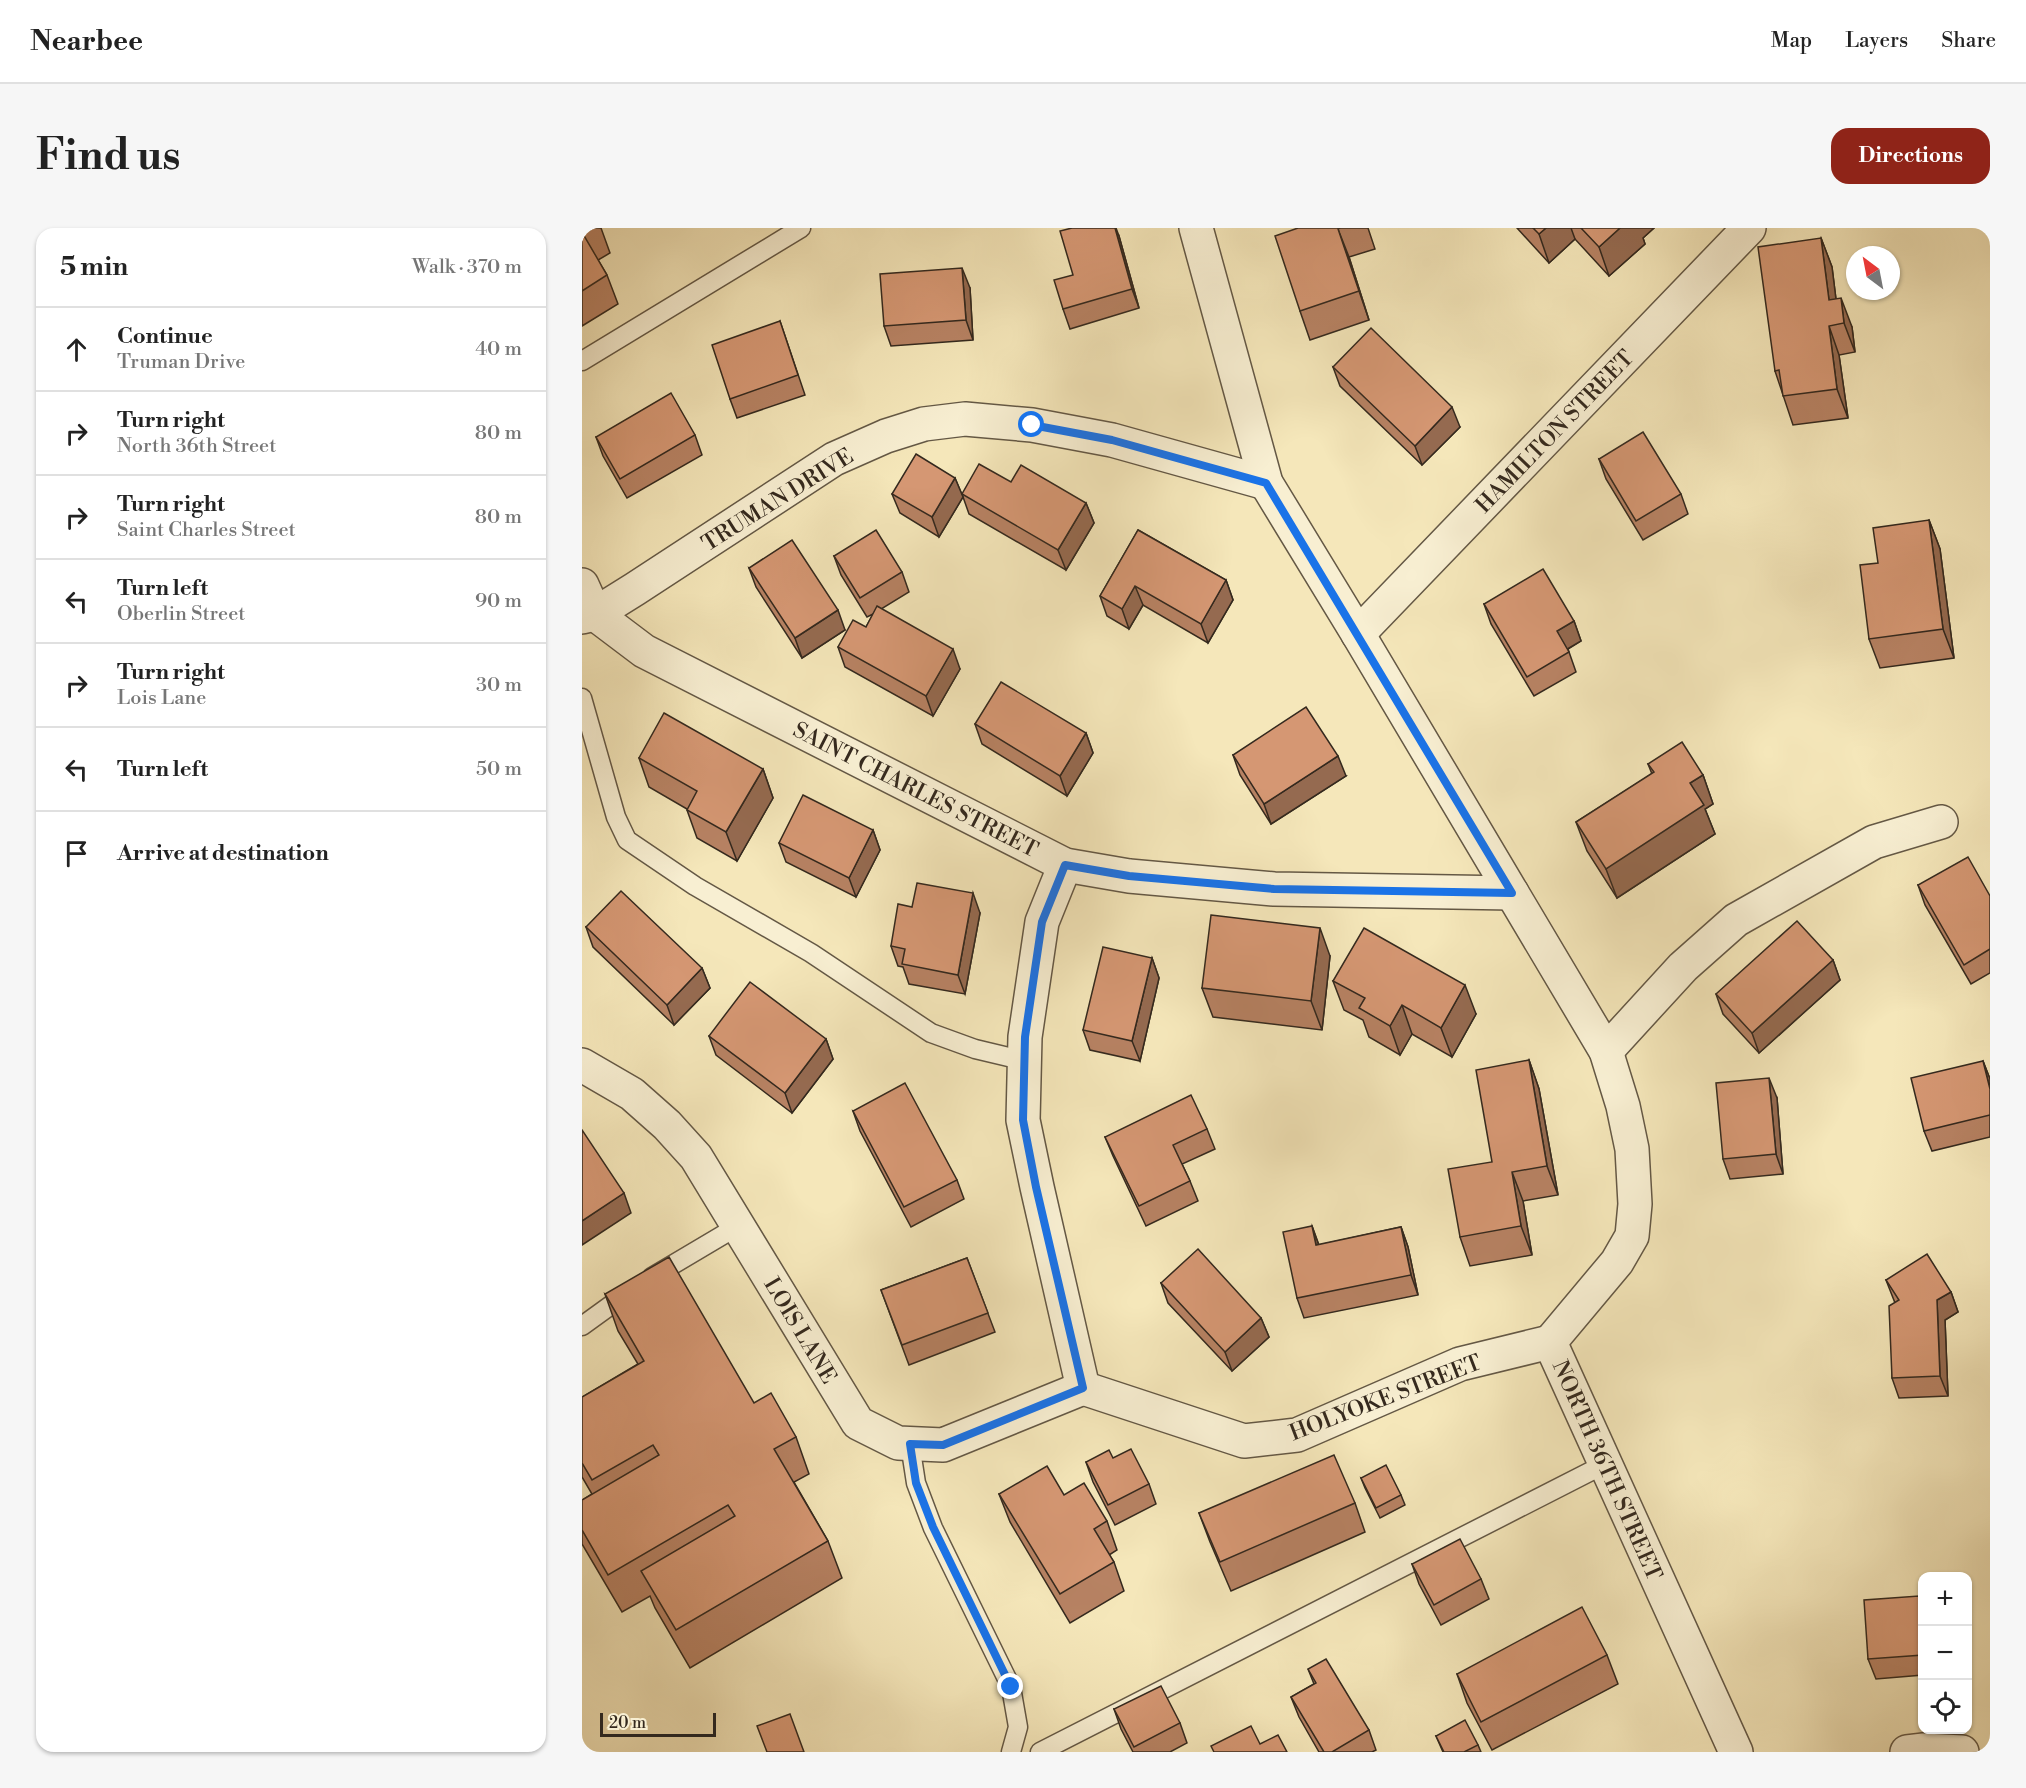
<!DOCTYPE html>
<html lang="en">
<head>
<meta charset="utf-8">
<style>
  :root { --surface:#fff; --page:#f6f6f6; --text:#222; --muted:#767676; --line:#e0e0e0; --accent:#8f2418 }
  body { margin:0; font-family:"Libre Bodoni",serif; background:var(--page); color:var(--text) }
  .controls { position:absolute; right:18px; bottom:18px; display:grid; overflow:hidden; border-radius:12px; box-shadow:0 2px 4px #0004 }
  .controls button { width:54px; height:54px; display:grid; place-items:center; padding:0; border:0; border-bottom:2px solid var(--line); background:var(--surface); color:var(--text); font:30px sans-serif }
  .compass { position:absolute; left:1264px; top:18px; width:54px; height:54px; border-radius:50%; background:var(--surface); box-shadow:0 2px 4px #0004; rotate:328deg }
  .scale { position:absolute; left:18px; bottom:15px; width:116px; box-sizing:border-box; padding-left:6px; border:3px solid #34291e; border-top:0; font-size:16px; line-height:21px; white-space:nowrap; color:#34291e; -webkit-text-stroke:4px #f8efd2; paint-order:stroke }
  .stop { position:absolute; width:18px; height:18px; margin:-14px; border:4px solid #1a73e8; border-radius:50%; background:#fff }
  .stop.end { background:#1a73e8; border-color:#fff; box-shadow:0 2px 6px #0008 }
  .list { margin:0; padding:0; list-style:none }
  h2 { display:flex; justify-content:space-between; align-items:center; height:78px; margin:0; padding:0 24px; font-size:26px }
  h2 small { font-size:20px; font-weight:400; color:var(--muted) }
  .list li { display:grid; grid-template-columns:39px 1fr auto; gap:18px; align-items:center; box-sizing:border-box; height:84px; padding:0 24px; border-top:2px solid var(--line) }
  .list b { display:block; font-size:22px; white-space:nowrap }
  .list p { margin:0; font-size:20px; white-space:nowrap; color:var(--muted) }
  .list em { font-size:20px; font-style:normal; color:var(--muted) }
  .icon { flex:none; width:33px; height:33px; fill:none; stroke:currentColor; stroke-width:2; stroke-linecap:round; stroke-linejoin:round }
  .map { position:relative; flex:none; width:1408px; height:1524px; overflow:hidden; border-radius:18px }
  header { display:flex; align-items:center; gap:36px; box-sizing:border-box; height:84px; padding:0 30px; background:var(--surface); border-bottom:2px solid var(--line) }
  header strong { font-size:28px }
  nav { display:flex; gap:33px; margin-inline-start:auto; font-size:21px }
  .intro { display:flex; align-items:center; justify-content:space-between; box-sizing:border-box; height:144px; padding:0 36px }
  h1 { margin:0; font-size:42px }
  .button { padding:15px 27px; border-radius:18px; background:var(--accent); color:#fff; font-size:21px; font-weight:700 }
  main { display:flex; gap:36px; padding:0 36px }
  aside { flex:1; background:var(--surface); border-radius:18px; box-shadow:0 2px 4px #0004 }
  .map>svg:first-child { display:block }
</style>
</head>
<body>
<header>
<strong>Nearbee</strong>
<nav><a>Map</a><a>Layers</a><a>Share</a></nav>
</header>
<div class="intro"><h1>Find us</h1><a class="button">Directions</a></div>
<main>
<aside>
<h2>5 min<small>Walk · 370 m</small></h2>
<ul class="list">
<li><svg class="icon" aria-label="ahead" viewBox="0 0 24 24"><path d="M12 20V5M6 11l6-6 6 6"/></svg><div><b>Continue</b><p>Truman Drive</p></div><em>40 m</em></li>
<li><svg class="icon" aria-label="right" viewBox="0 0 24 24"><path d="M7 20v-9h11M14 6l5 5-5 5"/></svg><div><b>Turn right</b><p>North 36th Street</p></div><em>80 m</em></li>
<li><svg class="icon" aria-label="right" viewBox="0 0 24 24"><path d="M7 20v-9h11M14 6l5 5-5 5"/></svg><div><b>Turn right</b><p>Saint Charles Street</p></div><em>80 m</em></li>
<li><svg class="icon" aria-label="left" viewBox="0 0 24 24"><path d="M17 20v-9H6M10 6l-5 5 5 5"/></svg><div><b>Turn left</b><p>Oberlin Street</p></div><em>90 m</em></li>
<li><svg class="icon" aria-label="right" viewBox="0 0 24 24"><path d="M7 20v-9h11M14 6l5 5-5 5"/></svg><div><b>Turn right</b><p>Lois Lane</p></div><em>30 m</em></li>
<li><svg class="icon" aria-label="left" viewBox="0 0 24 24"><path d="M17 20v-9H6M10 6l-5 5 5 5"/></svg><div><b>Turn left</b></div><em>50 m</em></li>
<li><svg class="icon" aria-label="arrive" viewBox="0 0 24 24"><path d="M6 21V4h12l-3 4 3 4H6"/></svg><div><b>Arrive at destination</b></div></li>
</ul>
</aside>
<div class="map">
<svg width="1408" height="1524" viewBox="0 0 1408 1524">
  <rect width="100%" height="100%" fill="#f5e7ba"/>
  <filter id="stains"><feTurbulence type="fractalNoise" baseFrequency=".00333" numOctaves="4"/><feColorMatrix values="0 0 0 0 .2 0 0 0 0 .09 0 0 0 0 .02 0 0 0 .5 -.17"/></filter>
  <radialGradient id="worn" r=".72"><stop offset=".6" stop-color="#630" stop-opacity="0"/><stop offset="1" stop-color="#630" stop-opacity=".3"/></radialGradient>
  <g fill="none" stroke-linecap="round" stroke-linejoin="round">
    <g stroke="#645845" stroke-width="21">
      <g id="service">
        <path d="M0,133L219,0"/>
        <path d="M0,470L34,589L45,612L113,658L229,725L349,805L393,821L443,833"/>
        <path d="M70,1049L156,998"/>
        <path d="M0,1098L47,1064"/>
        <path d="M328,1216L334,1255L351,1300L429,1459L436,1499L429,1524"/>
        <path d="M458,1524L1023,1236"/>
      </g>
    </g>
    <g stroke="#645845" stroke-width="36">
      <g id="minor">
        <path d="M614,0L684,255L776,406L1024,823L1041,878L1050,921L1053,976L1050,1008L1035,1034L968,1114L1154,1524"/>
        <path d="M0,357L13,386L62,423L483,637L547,648L692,661L930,665"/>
        <path d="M0,389L13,386L53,361L252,231L304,208L342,196L383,191L450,197L530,212L684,255"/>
        <path d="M776,406L1167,0"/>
        <path d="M483,637L460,694L443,809L441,892L455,959L501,1160"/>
        <path d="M1024,823L1101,739L1154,692L1292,614L1359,594"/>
        <path d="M0,837L50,866L85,897L114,929L276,1195L316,1215L361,1217L501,1160"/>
        <path d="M501,1160L662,1213L715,1207L878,1136L968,1114"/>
        <path d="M1325,1524L1342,1522L1380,1524"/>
      </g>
    </g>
    <use href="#service" stroke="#f8efd2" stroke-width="18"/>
    <use href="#minor" stroke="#f8efd2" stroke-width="33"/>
  </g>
  <g fill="#b78263" stroke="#34291e" stroke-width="1.5">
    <path d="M0,0H19L28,25L16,32L25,47L36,76L0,98Z"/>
    <path d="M716,0H786L793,21L767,29L787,92L728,112L718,83Z"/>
    <path d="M935,0H1072L1061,10L1063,16L1027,48L993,11L967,35Z"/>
    <path d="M537,8L557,80L488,101L481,81Z"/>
    <path d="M1239,10L1250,39L1254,71L1270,99L1273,124L1257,127L1266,190L1211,197L1193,143Z"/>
    <path d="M388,60L391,112L309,118L302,98Z"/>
    <path d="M198,93L223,167L155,190L148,171Z"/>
    <path d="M751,139L878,199L840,237L758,158Z"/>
    <path d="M113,207L120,227L45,270L21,228L14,209Z"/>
    <path d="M1017,231L1099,266L1106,286L1061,312L1024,251Z"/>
    <path d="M373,250L381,269L357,309L318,285L310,266Z"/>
    <path d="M429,254L504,275L512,295L484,342L387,286L380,266Z"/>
    <path d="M1347,292L1358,321L1372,430L1298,440L1287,411L1296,335Z"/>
    <path d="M556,302L644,352L651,372L626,415L561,377L547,401L525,388L518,368Z"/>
    <path d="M252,328L320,344L327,364L299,381L378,441L351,488L263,439L256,419L284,399L291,386L285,389L259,347Z"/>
    <path d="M167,340L263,402L220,430L174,359Z"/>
    <path d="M902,376L992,393L999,413L986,421L994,444L952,468L909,396Z"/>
    <path d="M393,496L504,505L511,525L485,568L400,516Z"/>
    <path d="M651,527L764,548L689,596L658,547Z"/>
    <path d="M57,530L181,541L191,570L155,633L115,610L105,582V581L67,559Z"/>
    <path d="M1066,536L1121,547L1131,576L1123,581L1133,606L1035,670L1005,623L994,594L1070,546Z"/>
    <path d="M291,602L298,622L274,669L204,634L197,615Z"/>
    <path d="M1336,657L1408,668V745L1389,756L1343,677Z"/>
    <path d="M330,679L398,685L383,766L327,756L321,739L316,738L309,718Z"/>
    <path d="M4,699L120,740L128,760L92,797L11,719Z"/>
    <path d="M748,728L740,802L631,789L620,760Z"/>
    <path d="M570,730L577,750L558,833L508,822L501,802Z"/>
    <path d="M1251,732L1258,752L1177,825L1141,786L1134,766Z"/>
    <path d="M751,753L894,786L870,829L830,806L818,827L787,809L781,792L762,782Z"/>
    <path d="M127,808L244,811L251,831L210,885L134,827Z"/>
    <path d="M947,832L957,861L976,967L941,973L950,1027L888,1038L878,1009L910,934Z"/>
    <path d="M1401,833L1408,851V909L1350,923L1342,903Z"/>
    <path d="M1195,870L1201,946L1148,951L1141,931Z"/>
    <path d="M271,883L375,952L382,971L329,999L278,903Z"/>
    <path d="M625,901L633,921L600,936L608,953L616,973L564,998L531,928L523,909Z"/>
    <path d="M730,998L737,1017L819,999L826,1019L836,1067L722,1090L715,1070Z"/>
    <path d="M385,1030L413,1104L327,1137L299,1062Z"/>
    <path d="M1304,1052L1369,1064L1376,1084L1363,1092L1366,1168L1317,1170L1310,1150L1313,1075Z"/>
    <path d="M579,1055L679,1090L687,1109L650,1143L586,1075Z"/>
    <path d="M23,1066L172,1175L214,1209L227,1246L212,1254L246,1313L260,1350L108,1440L73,1380L68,1368L40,1384L0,1316V1272L10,1266L0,1249V1169L56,1136L36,1103Z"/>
    <path d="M531,1230L567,1256L574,1276L533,1297L511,1254L504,1234Z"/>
    <path d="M779,1250L819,1267L823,1277L798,1290L783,1260Z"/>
    <path d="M417,1266L482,1267L525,1293L535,1322L527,1327L532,1334L542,1363L488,1395L428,1294Z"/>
    <path d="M773,1275L783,1304L649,1363L628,1314L617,1285Z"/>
    <path d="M830,1336L899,1351L907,1371L859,1397L837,1356Z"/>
    <path d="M1337,1368L1341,1378V1447L1294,1451L1286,1431Z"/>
    <path d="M1025,1427L1036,1456L910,1522L885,1475L875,1446Z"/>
    <path d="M726,1441L787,1502L794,1522L790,1524H737L717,1489L709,1469L732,1456Z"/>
    <path d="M532,1481L598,1495L605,1515L588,1524H551L539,1501Z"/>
    <path d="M854,1508L896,1517L899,1524H861Z"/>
  </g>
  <g fill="#956a50" stroke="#34291e" stroke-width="1.5">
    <path d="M533,0H534L537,8L557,80L550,61Z"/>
    <path d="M964,0H989L993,11L967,35L957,6Z"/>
    <path d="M1038,0H1072L1061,10L1063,16L1027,48L1017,19Z"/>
    <path d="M756,1L767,29L787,92L777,63Z"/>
    <path d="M1239,10L1250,39L1257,96L1247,72Z"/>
    <path d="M380,40L388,60L391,112L384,92Z"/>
    <path d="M1259,70L1270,99L1273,124L1262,95Z"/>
    <path d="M1247,98L1257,127L1266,190L1255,161Z"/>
    <path d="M870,179L878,199L840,237L833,218Z"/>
    <path d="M373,250L381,269L357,309L350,289Z"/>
    <path d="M504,275L512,295L484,342L476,322Z"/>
    <path d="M1347,292L1358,321L1372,430L1361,401Z"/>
    <path d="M644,352L651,372L626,415L619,396Z"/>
    <path d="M553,358L561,377L547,401L540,381Z"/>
    <path d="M256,382L263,402L220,430L213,410Z"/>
    <path d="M992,393L999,413L982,423L975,403Z"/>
    <path d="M371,421L378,441L351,488L344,468Z"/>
    <path d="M504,505L511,525L485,568L478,548Z"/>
    <path d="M756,528L764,548L689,596L682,576Z"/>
    <path d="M181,541L191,570L155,633L144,604Z"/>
    <path d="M1121,547L1131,576L1123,581L1133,606L1035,670L1024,641L1108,555Z"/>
    <path d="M291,602L298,622L274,669L267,650Z"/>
    <path d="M391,665L398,685L383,766L376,747Z"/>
    <path d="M738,700L748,728L740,802L729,773Z"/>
    <path d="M570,730L577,750L558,833L550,813Z"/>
    <path d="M1251,732L1258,752L1177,825L1170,805Z"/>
    <path d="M120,740L128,760L92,797L85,777Z"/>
    <path d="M883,757L894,786L870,829L859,800Z"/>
    <path d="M820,777L830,806L818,827L808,798Z"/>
    <path d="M244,811L251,831L210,885L203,865Z"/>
    <path d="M947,832L957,861L976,967L965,938Z"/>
    <path d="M1401,833L1408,851V861Z"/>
    <path d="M1187,850L1195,870L1201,946L1194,926Z"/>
    <path d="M930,944L941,973L950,1027L939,998Z"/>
    <path d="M42,965L49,985L0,1017V993Z"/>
    <path d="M730,998L737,1018L734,1017Z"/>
    <path d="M819,999L826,1019L836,1067L829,1047Z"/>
    <path d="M1369,1064L1376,1084L1363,1092L1366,1168L1358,1148L1355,1072Z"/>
    <path d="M679,1090L687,1109L650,1143L643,1124Z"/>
    <path d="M1337,1368L1341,1378V1421Z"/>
  </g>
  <g fill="#d59773" stroke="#34291e" stroke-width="1.5">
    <path d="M0,0H11L1,6L25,47L0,63Z"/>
    <path d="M490,0H533L550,61L481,81L472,52L491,47L478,3Z"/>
    <path d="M716,0H758L756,1L777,63L718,83L693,8Z"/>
    <path d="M951,0H964L957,6Z"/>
    <path d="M999,0H1038L1017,19Z"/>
    <path d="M1239,10L1247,72L1259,70L1262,95L1247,98L1255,161L1201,168L1197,142L1193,143L1176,19Z"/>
    <path d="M380,40L384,92L302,98L298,46Z"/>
    <path d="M198,93L216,147L148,171L130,117Z"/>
    <path d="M789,100L870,179L833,218L751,139Z"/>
    <path d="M89,165L113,207L38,251L14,209Z"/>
    <path d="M1061,204L1099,266L1054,293L1017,231Z"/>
    <path d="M334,226L373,250L350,289L310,266Z"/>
    <path d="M397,236L429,254L439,237L504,275L476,322L380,266Z"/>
    <path d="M1347,292L1361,401L1287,411L1278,337L1296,335L1291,300Z"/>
    <path d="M294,302L320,344L278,370L252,328Z"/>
    <path d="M556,302L644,352L619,396L553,358L540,381L518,368Z"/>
    <path d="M210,312L256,382L213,410L167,340Z"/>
    <path d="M961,341L992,393L975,403L987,424L945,449L902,376Z"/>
    <path d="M295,378L371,421L344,468L256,419L271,392L284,399Z"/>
    <path d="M419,454L504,505L478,548L393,496Z"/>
    <path d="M724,479L756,528L682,576L651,527Z"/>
    <path d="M82,485L181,541L144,604L105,582L115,563L57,530Z"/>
    <path d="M1100,514L1121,547L1108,555L1122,577L1024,641L994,594L1072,544L1066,536Z"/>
    <path d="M221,567L291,602L267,650L197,615Z"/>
    <path d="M1386,629L1408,668V721L1382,737L1336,657Z"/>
    <path d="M335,655L391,665L376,747L320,736L323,721L309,718L316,676L330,679Z"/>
    <path d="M39,663L120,740L85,777L4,699Z"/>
    <path d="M629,687L738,700L729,773L620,760Z"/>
    <path d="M1215,693L1251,732L1170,805L1134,766Z"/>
    <path d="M782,700L883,757L859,800L820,777L808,798L777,780L783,770L751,753Z"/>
    <path d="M521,719L570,730L550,813L501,802Z"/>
    <path d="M168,754L244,811L203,865L127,808Z"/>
    <path d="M947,832L965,938L930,944L939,998L878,1009L866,941L910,934L894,842Z"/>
    <path d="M1401,833L1408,861V887L1342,903L1329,850Z"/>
    <path d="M1187,850L1194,926L1141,931L1134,855Z"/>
    <path d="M323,855L375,952L322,979L271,883Z"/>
    <path d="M609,867L625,901L591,917L608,953L557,978L523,909Z"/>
    <path d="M0,902L42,965L0,993Z"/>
    <path d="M730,998L734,1017L819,999L829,1047L715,1070L701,1004Z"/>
    <path d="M616,1021L679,1090L643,1124L579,1055Z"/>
    <path d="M1345,1026L1369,1064L1355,1072L1358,1148L1310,1150L1307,1078L1317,1072L1304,1052Z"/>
    <path d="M87,1029L172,1175L189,1165L214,1209L192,1221L246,1313L94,1402L59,1343L153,1288L146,1277L26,1347L0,1302V1272L77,1227L71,1217L10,1252L0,1235V1169L62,1133L23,1066Z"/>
    <path d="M385,1030L406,1085L320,1117L299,1062Z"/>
    <path d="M549,1221L567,1256L526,1277L504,1234L527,1222L531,1230Z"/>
    <path d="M752,1227L773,1275L638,1334L617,1285Z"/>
    <path d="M804,1237L819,1267L794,1280L779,1250Z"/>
    <path d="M465,1238L482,1267L502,1255L525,1293L512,1301L532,1334L478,1366L417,1266Z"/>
    <path d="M878,1311L899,1351L852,1377L830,1336Z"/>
    <path d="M1337,1368L1341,1427L1286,1431L1282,1372Z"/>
    <path d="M1000,1379L1025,1427L899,1494L875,1446Z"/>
    <path d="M744,1431L787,1502L750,1524H742L709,1469L734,1455L726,1441Z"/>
    <path d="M579,1458L598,1495L552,1519L532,1481Z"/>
    <path d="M208,1486L222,1524H185L175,1498Z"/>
    <path d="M883,1492L896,1517L882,1524H862L854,1508Z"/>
    <path d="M669,1498L678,1516L696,1507L705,1524H632L629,1518Z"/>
  </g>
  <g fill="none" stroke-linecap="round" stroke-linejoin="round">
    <path stroke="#1a73e8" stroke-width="8" d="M429,1459L351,1299L334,1255L328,1216L361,1217L501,1160L454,959L441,892L443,809L460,694L483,637L547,648L692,661L930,665L684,255L530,212L450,197"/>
  </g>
  <g text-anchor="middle" stroke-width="4.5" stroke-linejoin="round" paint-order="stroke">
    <g font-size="22" fill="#34291e" stroke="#f8efd2">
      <text transform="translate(972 203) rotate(-46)" y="8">HAMILTON STREET</text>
      <text transform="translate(195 271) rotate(-32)" y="8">TRUMAN DRIVE</text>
      <text transform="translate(334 561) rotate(27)" y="8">SAINT CHARLES STREET</text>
      <text transform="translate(219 1102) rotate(59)" y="8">LOIS LANE</text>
      <text transform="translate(803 1169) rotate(-21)" y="8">HOLYOKE STREET</text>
      <text transform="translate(1026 1242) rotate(66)" y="8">NORTH 36TH STREET</text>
    </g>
  </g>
  <rect width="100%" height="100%" filter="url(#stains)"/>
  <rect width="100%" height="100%" fill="url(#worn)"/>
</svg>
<div class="controls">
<button>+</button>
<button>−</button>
<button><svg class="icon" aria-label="locate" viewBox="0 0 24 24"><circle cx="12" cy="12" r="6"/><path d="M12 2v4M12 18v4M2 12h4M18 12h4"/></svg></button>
</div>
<svg class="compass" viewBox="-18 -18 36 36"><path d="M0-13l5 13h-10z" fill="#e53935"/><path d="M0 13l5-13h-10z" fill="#767676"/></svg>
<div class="scale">20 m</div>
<div class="stop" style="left:450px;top:197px"></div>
<div class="stop end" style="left:429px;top:1459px"></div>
</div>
</main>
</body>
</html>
